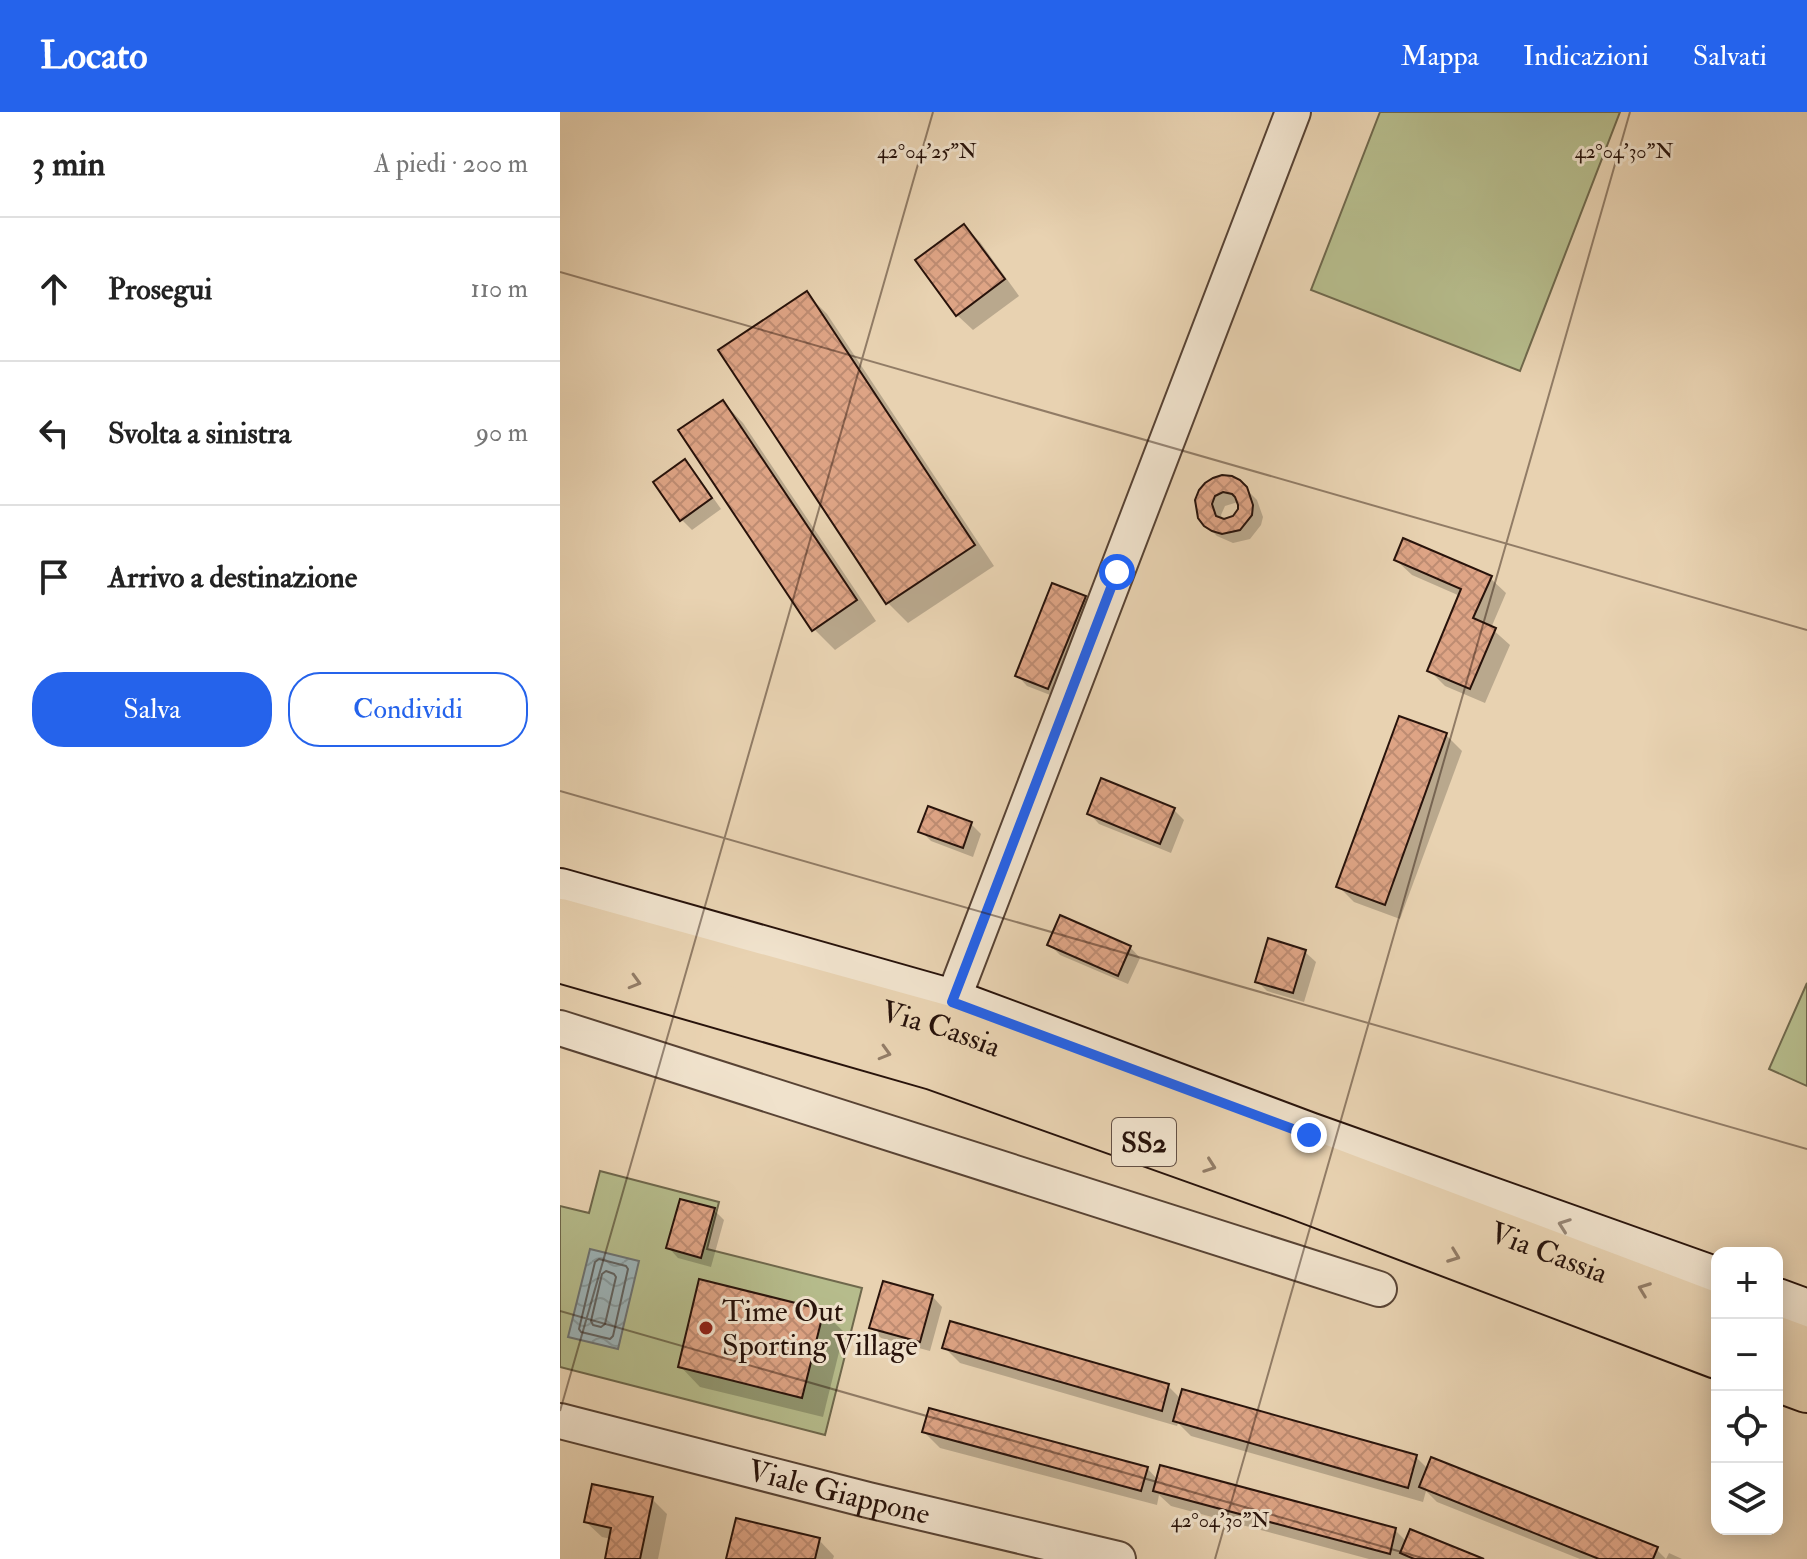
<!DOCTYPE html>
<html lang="it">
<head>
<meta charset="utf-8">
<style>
  :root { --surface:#fff; --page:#f6f6f6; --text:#222; --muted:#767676; --line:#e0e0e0; --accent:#2563eb }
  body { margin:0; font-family:"IM FELL Double Pica",serif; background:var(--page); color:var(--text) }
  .controls { position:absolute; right:24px; bottom:24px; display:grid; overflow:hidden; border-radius:16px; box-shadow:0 4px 20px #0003 }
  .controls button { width:72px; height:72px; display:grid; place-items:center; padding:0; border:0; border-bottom:2px solid var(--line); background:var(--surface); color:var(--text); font:40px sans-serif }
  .stop { position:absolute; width:24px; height:24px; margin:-18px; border:6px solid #2563eb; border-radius:50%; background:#fff }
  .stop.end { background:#2563eb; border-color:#fff; box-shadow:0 2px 8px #0008 }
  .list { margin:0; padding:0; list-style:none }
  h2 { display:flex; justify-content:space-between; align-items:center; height:104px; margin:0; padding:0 32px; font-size:34px }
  h2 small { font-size:26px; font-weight:400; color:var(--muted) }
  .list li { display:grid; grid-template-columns:52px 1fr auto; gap:24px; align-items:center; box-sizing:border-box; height:144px; padding:0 32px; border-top:2px solid var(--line) }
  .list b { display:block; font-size:30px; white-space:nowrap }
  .list em { font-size:26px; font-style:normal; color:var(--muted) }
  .actions { display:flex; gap:16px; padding:24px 32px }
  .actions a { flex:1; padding:18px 0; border:2px solid var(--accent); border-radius:32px; text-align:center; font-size:28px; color:var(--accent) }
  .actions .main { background:var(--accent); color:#fff }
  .icon { flex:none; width:44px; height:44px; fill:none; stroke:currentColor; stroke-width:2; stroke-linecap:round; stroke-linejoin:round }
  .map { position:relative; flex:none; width:1247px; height:1447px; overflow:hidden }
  header { display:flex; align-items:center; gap:48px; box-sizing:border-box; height:112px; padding:0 40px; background:var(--accent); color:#fff }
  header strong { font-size:38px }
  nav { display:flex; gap:44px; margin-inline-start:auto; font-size:28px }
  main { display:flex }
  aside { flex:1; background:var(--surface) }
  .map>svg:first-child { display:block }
</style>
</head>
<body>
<header>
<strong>Locato</strong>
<nav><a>Mappa</a><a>Indicazioni</a><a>Salvati</a></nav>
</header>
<main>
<aside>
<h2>3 min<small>A piedi · 200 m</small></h2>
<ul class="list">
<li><svg class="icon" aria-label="ahead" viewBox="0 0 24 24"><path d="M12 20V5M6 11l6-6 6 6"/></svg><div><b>Prosegui</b></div><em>110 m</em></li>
<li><svg class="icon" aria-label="left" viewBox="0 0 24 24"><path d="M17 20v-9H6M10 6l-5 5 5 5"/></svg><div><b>Svolta a sinistra</b></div><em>90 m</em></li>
<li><svg class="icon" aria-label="arrive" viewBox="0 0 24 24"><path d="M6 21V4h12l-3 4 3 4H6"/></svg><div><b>Arrivo a destinazione</b></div></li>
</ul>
<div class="actions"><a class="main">Salva</a><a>Condividi</a></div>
</aside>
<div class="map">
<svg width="1247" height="1447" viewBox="0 0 1247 1447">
  <defs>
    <pattern id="water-waves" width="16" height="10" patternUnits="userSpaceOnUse" patternTransform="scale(2)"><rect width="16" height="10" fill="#9db4b8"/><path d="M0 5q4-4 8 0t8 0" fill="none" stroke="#879a9d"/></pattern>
    <pattern id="building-cross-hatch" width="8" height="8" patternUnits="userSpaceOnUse" patternTransform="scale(2)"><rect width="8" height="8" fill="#dea485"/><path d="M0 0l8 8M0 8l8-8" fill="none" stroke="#be8c72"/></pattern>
  </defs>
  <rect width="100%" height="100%" fill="#e8d2b1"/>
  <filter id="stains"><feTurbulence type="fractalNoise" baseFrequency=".0025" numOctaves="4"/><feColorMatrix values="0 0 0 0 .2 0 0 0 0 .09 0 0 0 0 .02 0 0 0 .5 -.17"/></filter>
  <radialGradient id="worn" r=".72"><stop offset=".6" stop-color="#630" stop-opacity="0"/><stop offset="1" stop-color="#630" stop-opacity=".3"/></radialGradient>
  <g fill="#b6bc8c" stroke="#6f684c" stroke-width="2">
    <path d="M820,0H1060L960,259L751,178Z"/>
    <path d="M1247,871V974L1209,957Z"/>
    <path d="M40,1059L159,1090L147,1137L302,1176L265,1323L0,1255V1094L29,1101Z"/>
  </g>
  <path fill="url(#water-waves)" stroke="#6e7473" stroke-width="2" d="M30,1137L79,1149L58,1237L8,1225Z"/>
  <g fill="#0003" fill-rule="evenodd">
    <path d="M404,114L420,130L459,184L413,218L397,203Z"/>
    <path d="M246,181L267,202L434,454L348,511L327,490Z"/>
    <path d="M163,290L183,311L316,509L275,538L254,517Z"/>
    <path d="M125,350L135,360L161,397L132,418L122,408Z"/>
    <path d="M679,370L697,388L703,405L701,413L690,427L673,431L657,424L646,413L637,388ZM678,390L680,398L674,406L663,409L661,403L665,394Z"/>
    <path d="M836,448L930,466L946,481L931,516L950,533L925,591L885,574L869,558L900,484L852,463Z"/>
    <path d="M525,486L535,496L498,586L467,574L457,563Z"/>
    <path d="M840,606L886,623L902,639L840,807L794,790L778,774Z"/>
    <path d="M614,698L624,708L611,741L539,712L529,701Z"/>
    <path d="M411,712L421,722L413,745L371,729L361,719Z"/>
    <path d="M490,833L570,835L580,846L568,872L500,843Z"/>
    <path d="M745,840L756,850L744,890L707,879L697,869Z"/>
    <path d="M154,1098L164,1108L151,1155L118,1146L108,1135Z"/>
    <path d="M372,1184L382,1195L370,1239L321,1226L311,1216Z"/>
    <path d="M263,1200L284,1220L263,1305L140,1275L120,1254Z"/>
    <path d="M384,1235L608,1274L621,1287L856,1345L868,1357L1096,1437L1106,1447L1109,1441L1122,1447H1020L877,1390L866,1379L863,1390L631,1324L618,1311L617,1314L400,1251Z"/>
    <path d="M364,1320L587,1356L598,1368L835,1418L847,1430L919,1447H809L611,1394L599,1383L597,1393L380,1336Z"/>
    <path d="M92,1387L107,1402L98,1447H47L51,1427L42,1425L26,1410Z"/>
    <path d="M259,1428L274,1444L273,1447H168Z"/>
  </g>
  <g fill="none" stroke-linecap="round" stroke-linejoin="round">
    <g stroke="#626462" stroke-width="2">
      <path d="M39,1147L66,1154L68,1157L53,1224L50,1227L21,1220L19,1217L35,1150Z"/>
      <path d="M46,1159L54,1162L56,1165L45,1212L41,1215L33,1213L31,1209L42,1162Z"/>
    </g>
  </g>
  <g fill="url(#building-cross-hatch)" stroke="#28130b" stroke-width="2" fill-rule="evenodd">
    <path d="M404,112L445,167L396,204L355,148Z"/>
    <path d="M247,179L415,433L326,492L158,238Z"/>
    <path d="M163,288L297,488L252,519L118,318Z"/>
    <path d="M125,347L152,386L120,409L93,370Z"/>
    <path d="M662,363L672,364L680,368L687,375L693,393L692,403L680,418L662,422L652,419L644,414L638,406L635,388L639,378L645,371L653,366ZM663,380L672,382L675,385L678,393V397L673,404L664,407L656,404L652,392L655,384Z"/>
    <path d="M843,426L932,464L913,506L936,516L910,577L867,559L901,477L834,448Z"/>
    <path d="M492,471L526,484L488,577L455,564Z"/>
    <path d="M839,604L887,621L825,793L776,775Z"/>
    <path d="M541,666L615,696L600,732L527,702Z"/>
    <path d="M368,694L412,710L403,736L358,720Z"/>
    <path d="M500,803L571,834L558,864L487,833Z"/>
    <path d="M708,826L746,838L733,881L695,870Z"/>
    <path d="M120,1087L155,1096L141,1146L106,1136Z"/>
    <path d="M139,1167L264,1198L242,1286L118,1255Z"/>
    <path d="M323,1169L373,1183L360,1230L309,1216Z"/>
    <path d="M390,1209L609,1272L602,1299L382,1236Z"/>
    <path d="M622,1277L857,1343L848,1376L613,1309Z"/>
    <path d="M369,1296L588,1355L581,1379L362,1320Z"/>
    <path d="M871,1345L1098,1435L1093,1447H1039L859,1375Z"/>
    <path d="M600,1353L836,1416L830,1442L593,1379Z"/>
    <path d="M32,1372L93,1385L80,1447H45L51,1416L24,1410Z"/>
    <path d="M176,1406L260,1426L255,1447H166Z"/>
    <path d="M850,1417L924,1447H854L840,1441Z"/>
  </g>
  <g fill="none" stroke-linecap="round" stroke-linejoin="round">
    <g stroke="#584334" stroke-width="38">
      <g id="street">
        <path d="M392,890L733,0"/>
        <path d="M0,916L819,1177"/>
        <path id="s1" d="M0,1309L308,1388L558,1447"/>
      </g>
    </g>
    <g stroke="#28130b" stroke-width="48">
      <g id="secondary">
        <path d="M0,779L392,890L749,1023L1157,1168"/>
        <path d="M1217,1189L1247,1200"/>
      </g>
    </g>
    <g stroke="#28130b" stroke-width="48">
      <g id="highway">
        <path id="s2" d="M0,809L383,915L746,1049L1157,1204"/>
        <path d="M0,848L373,955L732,1083L1157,1244"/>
        <path d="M1217,1227L1247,1238"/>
        <path d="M1217,1267L1247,1278"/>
      </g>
    </g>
    <use href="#street" stroke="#f0e2cc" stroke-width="34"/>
    <use href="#secondary" stroke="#f0e2cc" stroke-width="44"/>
    <use href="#highway" stroke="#e8d2b1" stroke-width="44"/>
  </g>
  <defs><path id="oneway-chevron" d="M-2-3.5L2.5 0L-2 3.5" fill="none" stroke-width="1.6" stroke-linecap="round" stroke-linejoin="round" transform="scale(2)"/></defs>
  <g stroke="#927c66">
    <use href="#oneway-chevron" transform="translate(75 870) rotate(16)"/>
    <use href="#oneway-chevron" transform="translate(325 941) rotate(16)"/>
    <use href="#oneway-chevron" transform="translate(650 1054) rotate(20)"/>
    <use href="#oneway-chevron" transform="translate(894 1144) rotate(21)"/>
    <use href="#oneway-chevron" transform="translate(1084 1177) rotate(-159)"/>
  </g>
  <use stroke="#968575" href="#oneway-chevron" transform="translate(1004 1113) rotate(-160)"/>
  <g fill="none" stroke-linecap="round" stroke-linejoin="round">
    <path stroke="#2563eb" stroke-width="10" d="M557,460L392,890L749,1023"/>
  </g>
  <path fill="none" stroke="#28130b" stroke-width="2" stroke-opacity="0.45" d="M0,160L1247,518M0,679L1247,1037M0,1199L866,1447M0,1299L373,0M655,1447L1070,0"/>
  <circle fill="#8f2418" stroke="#f0e2cc" stroke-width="3" cx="146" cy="1216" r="8"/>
  <g text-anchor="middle" stroke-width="6" stroke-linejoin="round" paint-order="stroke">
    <rect fill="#f0e2cc" stroke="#645145" stroke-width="2" x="552" y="1006" width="64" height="48" rx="6"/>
    <g font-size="28" font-weight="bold" fill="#28130b">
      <text x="584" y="1040">SS2</text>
    </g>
    <g font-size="30" fill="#28130b" stroke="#f0e2cc">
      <text dy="10" stroke="none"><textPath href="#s2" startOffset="396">Via Cassia</textPath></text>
      <text dy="10" stroke="none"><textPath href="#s2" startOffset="1044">Via Cassia</textPath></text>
      <text dy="10" stroke="none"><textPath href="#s1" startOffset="288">Viale Giappone</textPath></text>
    </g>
    <g font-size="30" fill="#28130b" stroke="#f0e2cc" text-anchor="start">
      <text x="162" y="1209">Time Out<tspan x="162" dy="34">Sporting Village</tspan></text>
    </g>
  </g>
  <g font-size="20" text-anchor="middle" fill="#28130b" stroke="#f0e2cc" stroke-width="6" stroke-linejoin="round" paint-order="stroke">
    <text x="367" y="46">42°04'25"N</text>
    <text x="1064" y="46">42°04'30"N</text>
    <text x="660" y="1415">42°04'30"N</text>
  </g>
  <rect width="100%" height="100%" filter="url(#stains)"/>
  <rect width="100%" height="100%" fill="url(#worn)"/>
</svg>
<div class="controls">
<button>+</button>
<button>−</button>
<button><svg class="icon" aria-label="locate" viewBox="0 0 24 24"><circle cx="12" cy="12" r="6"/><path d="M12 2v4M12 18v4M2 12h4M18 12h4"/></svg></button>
<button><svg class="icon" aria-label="layers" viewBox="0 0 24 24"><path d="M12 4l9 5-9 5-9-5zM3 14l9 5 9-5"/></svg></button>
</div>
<div class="stop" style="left:557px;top:460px"></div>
<div class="stop end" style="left:749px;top:1023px"></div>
</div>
</main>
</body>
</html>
